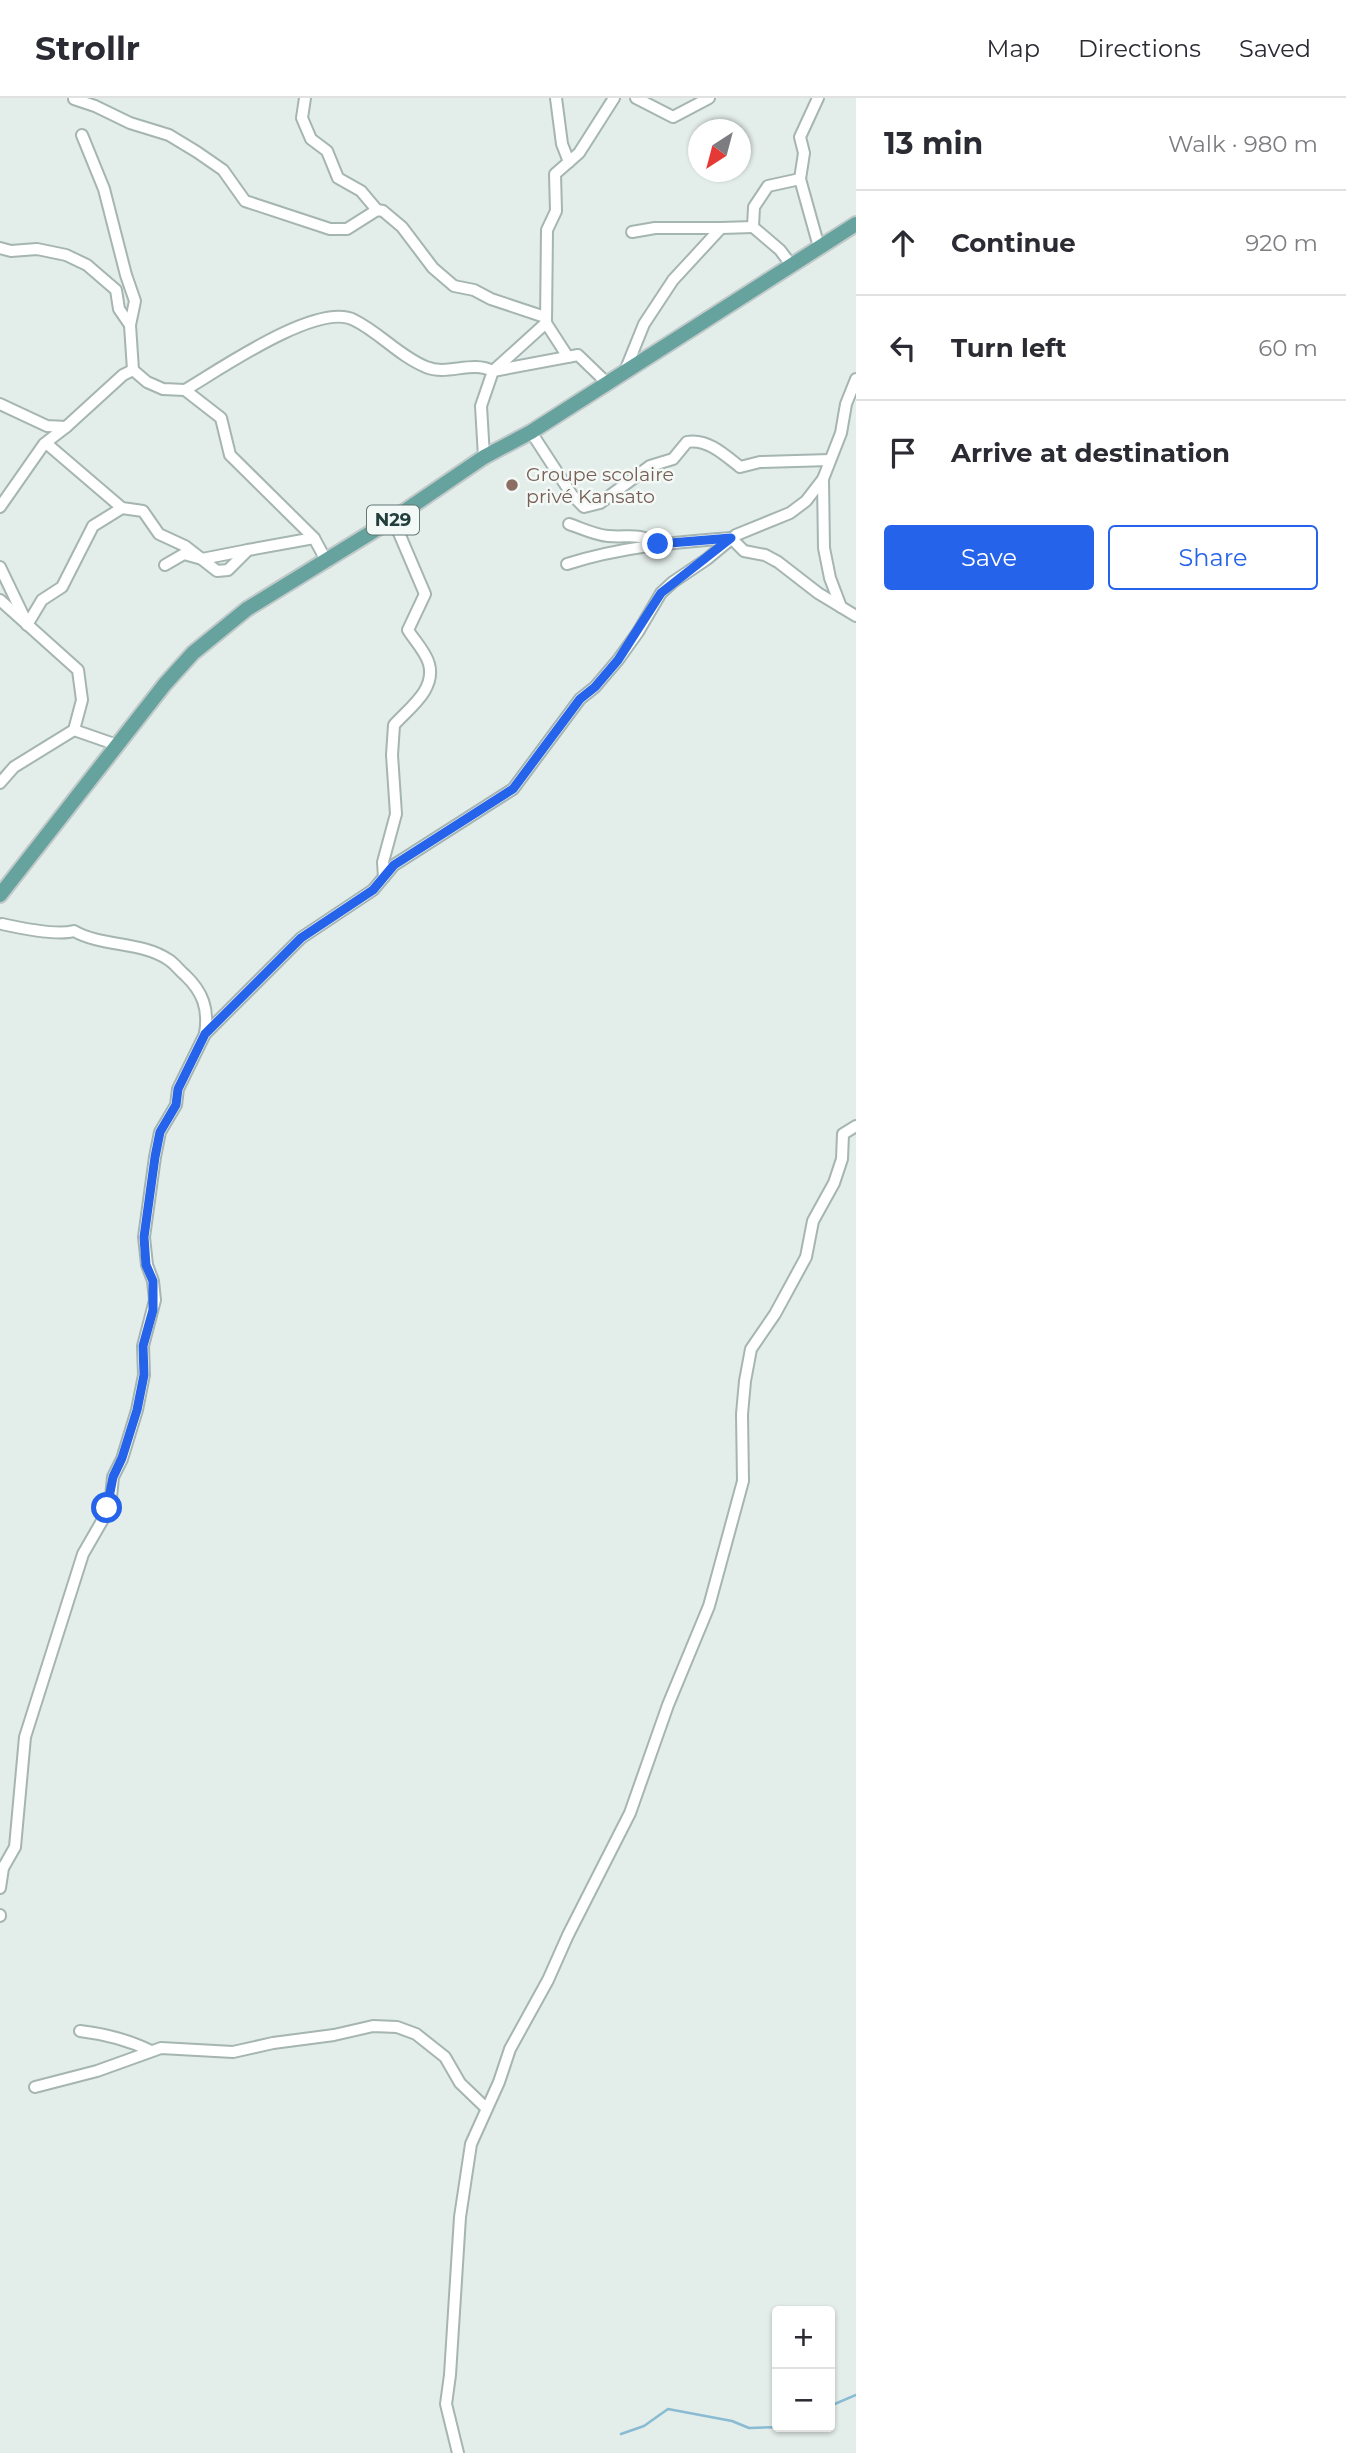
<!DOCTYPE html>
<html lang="en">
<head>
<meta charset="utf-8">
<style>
  :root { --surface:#fff; --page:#f2f2f3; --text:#2b2b33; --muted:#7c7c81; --line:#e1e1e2; --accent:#2563eb }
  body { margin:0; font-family:Montserrat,sans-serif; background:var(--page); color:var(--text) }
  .controls { position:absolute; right:21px; bottom:21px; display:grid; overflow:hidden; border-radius:7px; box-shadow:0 2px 5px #0004 }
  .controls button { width:63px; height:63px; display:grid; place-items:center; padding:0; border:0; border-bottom:2px solid var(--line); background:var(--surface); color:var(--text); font:35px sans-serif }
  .compass { position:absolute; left:688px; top:21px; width:63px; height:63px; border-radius:50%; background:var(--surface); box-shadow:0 2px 5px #0004; rotate:216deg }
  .stop { position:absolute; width:21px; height:21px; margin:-16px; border:5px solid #2563eb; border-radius:50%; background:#fff }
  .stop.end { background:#2563eb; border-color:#fff; box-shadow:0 2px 7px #0008 }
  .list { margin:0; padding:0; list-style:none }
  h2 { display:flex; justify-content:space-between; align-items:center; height:91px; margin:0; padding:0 28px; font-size:30px }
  h2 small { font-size:23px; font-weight:400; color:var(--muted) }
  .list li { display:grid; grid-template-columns:46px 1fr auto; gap:21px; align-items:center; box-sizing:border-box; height:105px; padding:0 28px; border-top:2px solid var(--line) }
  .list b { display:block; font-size:26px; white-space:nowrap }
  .list em { font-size:23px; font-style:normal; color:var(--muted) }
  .actions { display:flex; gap:14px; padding:21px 28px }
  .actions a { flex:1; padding:16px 0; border:2px solid var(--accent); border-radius:7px; text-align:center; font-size:24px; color:var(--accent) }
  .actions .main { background:var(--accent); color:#fff }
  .icon { flex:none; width:38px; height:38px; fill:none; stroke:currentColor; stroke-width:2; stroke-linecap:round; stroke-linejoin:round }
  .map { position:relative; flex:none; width:856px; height:2355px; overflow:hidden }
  header { display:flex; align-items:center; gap:42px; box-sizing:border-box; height:98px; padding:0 35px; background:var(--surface); border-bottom:2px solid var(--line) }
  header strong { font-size:33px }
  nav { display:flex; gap:38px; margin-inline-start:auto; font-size:24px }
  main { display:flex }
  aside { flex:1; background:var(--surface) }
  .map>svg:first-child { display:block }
</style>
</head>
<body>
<header>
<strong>Strollr</strong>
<nav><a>Map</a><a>Directions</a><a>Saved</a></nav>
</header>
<main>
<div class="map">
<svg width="856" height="2355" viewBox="0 0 856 2355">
  <rect width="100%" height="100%" fill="#e3edea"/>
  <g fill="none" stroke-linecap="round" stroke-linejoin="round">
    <g stroke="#89bbd3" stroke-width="2.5">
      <path d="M830,2308L856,2297"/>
      <path d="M621,2336L644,2328L668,2311L732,2323L749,2330L783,2329"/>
    </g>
    <g stroke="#a5b5b2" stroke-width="14">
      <g id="minor">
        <path d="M305,0L302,20L311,41L327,53L338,80L361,93L377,112L383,113L402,129L433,170L454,188L474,192L491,201L545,219"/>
        <path d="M556,0L562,46L569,64"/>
        <path d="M636,0L673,19L709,0"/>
        <path d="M74,1L95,8L130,25L169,37L197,54L223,72L245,103L330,131H347L377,112"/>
        <path d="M82,37L104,91L126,177L135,203L130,227L133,272L147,284L163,291L185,292L221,320L230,357L314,440L327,464"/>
        <path d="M800,81L819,149"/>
        <path d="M753,129L780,152L792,168"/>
        <path d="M632,134L655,130H721"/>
        <path d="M0,150L11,153L37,151L66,157L87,167L116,192L119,211L130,227"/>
        <path d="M546,225L568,259"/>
        <path d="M625,273L644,226L673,182L721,130L753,129L754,109L768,88L800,81L804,55L800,39L818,0"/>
        <path d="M185,292C219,272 318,203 354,222C379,234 399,258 426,269C448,278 471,262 493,273L578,257L606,284"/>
        <path d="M0,306L47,328L66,329L123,277L133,272"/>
        <path d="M531,334L572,397L584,409L600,405L650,368L673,361L687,344C707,340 725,357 740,369L760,364L830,362"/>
        <path d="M46,345L122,410L143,413L159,436L185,448L217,473L228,472L248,452L314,440"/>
        <path d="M484,359L481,308L493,273L546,225L547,132L556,113L555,76L579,55L614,0"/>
        <path d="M0,409L44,346L66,329"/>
        <path d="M569,426C581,430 595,437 608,438C629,440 637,434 658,446"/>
        <path d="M731,440L744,453L765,457L778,464L818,495L856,518"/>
        <path d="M567,466C620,449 676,444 731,440"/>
        <path d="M165,467L184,456L202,461L248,452"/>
        <path d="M0,469L25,521"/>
        <path d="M0,502L78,572L82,602L74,632L14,669L0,685"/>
        <path d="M841,509L830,480L824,450L823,381L841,335L846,306L856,281"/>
        <path d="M27,527L42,502L62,489L93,428L122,410"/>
        <path d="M74,632L117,647"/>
        <path d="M384,779L383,764L396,716L392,657L394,627C409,610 436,592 429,566C426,554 414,542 408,532L425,496L393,421"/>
        <path d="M2,826C20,830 57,838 74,833C102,849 141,843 169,862C175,866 179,872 185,877C203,894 209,911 205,936"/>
        <path d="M0,1790L3,1770L15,1749L25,1639L83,1456L106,1416L111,1399L113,1379L122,1361L137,1312L144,1277L143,1248L155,1202L153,1183L147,1167L144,1139L155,1059L160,1034L176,1007L178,991L205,936L301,840L373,792L394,767L513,691L580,601L595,589L618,562L638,534L661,495L673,484L707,461L736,437L790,415L806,403L823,381"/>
        <path d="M0,1817V1818"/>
        <path d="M80,1933C105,1936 129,1942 151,1953"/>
        <path d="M35,1989L97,1973L161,1950L233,1954L273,1945L334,1937L373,1928L397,1929L416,1936L445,1959L460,1985L486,2010"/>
        <path d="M458,2355L446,2306L450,2277L460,2119L471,2046L499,1984L510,1951L548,1882L568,1837L630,1715L668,1607L709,1508L743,1383L742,1316L745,1283L751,1251L775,1216L806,1159L813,1123L834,1085L842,1061L843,1036L856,1028"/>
      </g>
    </g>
    <g stroke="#c1c9c8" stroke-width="18">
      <path id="major" d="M0,797L165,586L193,555L247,511L393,421L484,359L531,334L856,126"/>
    </g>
    <use href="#minor" stroke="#fff" stroke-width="10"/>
    <use href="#major" stroke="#66a39e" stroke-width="14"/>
  </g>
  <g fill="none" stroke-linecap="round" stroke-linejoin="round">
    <path stroke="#2563eb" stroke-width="9" d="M107,1410L113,1379L122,1360L137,1312L144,1277L143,1248L153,1212V1183L146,1167L144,1139L155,1059L160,1034L176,1007L178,991L205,936L301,840L373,792L394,767L513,691L580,601L595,589L618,562L661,495L731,440L658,446"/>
  </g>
  <circle fill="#8d6e63" stroke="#f3f9f7" stroke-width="2.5" cx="512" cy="387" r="7"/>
  <g text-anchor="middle" stroke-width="5" stroke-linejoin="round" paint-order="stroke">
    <rect fill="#f3f9f7" stroke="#617774" stroke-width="2" x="367" y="407.5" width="52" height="29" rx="5"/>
    <g font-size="18" font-weight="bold" fill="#223f3c">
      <text x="393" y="428">N29</text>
    </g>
    <g font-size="19" fill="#785e54" stroke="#f3f9f7" text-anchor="start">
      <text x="526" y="383">Groupe scolaire<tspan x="526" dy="22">privé Kansato</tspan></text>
    </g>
  </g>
</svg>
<div class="controls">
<button>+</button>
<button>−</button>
</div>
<svg class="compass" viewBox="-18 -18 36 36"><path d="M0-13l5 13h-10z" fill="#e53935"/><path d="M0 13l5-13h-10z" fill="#7c7c81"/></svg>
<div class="stop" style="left:107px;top:1410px"></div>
<div class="stop end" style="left:658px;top:446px"></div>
</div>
<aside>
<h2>13 min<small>Walk · 980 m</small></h2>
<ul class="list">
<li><svg class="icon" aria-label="ahead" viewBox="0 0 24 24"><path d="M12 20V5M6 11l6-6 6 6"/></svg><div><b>Continue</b></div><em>920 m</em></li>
<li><svg class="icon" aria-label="left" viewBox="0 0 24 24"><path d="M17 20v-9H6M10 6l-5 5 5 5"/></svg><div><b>Turn left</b></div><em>60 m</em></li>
<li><svg class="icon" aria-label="arrive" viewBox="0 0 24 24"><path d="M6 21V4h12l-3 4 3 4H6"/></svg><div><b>Arrive at destination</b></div></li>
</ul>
<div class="actions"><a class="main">Save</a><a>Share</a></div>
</aside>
</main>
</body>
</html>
